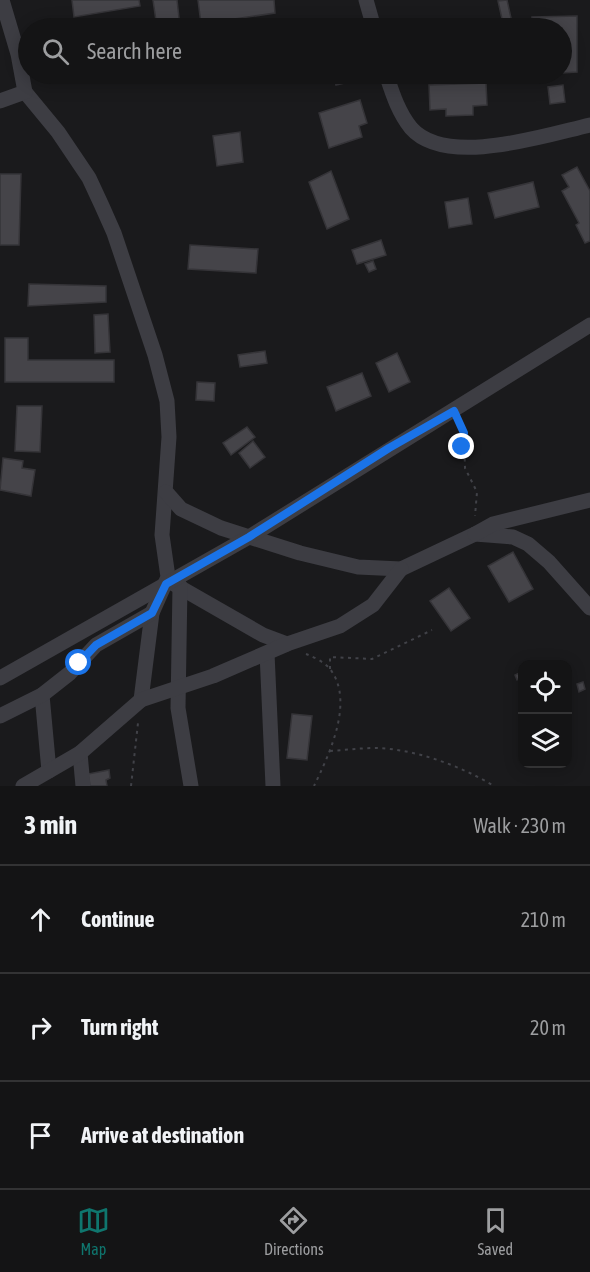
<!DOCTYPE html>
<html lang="en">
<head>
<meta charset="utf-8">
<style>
  :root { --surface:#141415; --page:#1d1d1e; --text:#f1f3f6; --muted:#9d9ea0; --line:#333334; --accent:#0f766e }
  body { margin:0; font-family:"Asap Condensed",sans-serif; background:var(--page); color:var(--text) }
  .controls { position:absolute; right:18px; bottom:18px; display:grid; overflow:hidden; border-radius:12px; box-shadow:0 3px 15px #0003 }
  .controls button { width:54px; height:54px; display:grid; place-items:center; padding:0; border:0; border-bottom:2px solid var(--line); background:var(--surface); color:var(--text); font:30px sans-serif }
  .stop { position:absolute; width:18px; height:18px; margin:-14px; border:4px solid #1a73e8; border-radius:50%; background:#fff }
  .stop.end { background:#1a73e8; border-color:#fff; box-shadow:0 2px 6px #0008 }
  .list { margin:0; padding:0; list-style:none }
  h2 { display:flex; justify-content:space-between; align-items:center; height:78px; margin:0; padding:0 24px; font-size:26px }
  h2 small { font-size:20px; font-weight:400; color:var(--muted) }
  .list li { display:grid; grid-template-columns:39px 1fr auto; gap:18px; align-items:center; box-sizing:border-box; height:108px; padding:0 24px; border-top:2px solid var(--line) }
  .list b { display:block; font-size:22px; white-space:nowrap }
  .list em { font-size:20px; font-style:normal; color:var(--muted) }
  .icon { flex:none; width:33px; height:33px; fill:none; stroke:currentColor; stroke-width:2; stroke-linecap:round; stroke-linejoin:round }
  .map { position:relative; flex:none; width:590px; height:786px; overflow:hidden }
  .search { position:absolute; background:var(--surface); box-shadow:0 3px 15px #0003; left:18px; right:18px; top:18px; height:66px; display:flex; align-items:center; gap:15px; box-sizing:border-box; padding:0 21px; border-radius:33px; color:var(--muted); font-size:22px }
  .sheet { height:402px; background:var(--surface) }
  nav { display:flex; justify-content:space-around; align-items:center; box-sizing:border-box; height:84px; border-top:2px solid var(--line); background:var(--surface); font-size:16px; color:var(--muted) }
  nav a { display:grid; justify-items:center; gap:3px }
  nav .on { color:var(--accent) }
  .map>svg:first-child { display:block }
</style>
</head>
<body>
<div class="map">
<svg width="590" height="786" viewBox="0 0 590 786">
  <rect width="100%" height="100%" fill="#1a1a1c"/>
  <g fill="#454449" stroke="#353438" stroke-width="1.5">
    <path d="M72,0H139L140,6L74,17Z"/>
    <path d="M153,0H177L180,27L157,28Z"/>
    <path d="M198,0H274L275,13L201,24Z"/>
    <path d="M507,0L513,27L504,28L498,1Z"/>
    <path d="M577,16V72L562,73V28H532V17Z"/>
    <path d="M120,74H144H141V79L121,81Z"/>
    <path d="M333,74H346L349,82L336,85Z"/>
    <path d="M347,74H364L365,77L349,81Z"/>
    <path d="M486,83L487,105L473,106V115L446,116V109L430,110L429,85Z"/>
    <path d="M563,85L565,102L550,104L548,87Z"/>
    <path d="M360,100L367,123L359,126L362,137L329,148L319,113Z"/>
    <path d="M240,132L243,162L217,166L213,136Z"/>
    <path d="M577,167L590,191V241L585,243L576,225L579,223L562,191L569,187L562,175Z"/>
    <path d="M331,171L349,219L327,229L309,182Z"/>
    <path d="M0,174H21L19,245H0Z"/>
    <path d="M533,182L539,207L495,218L488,193Z"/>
    <path d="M468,198L472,224L449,228L445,202Z"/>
    <path d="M381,240L386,255L357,264L352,250Z"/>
    <path d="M190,245L258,249L256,273L188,269Z"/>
    <path d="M373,261L376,269L369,272L365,264Z"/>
    <path d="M29,284L106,286V302L28,306Z"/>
    <path d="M108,314L110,352L95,353L94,315Z"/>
    <path d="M5,338H28V360H114V382H5Z"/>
    <path d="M265,351L267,363L240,367L238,355Z"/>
    <path d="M397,353L410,382L389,392L376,363Z"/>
    <path d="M362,373L371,396L336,411L327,387Z"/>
    <path d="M197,382L215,383L214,401L196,400Z"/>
    <path d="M17,406H42L40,452L15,451Z"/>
    <path d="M247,427L255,437L231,455L223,443Z"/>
    <path d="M253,441L265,457L250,468L239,453Z"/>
    <path d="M3,458L23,461L22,468L35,470L31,496L0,490Z"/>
    <path d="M513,552L533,589L509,602L488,566Z"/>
    <path d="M449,588L470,618L451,631L430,601Z"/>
    <path d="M521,672L522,677L517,680L515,675Z"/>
    <path d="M583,682L585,689L579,692L577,684Z"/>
    <path d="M292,714L312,716L307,760L287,758Z"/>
    <path d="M109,770L110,778L106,780L107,786H90L88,774Z"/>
  </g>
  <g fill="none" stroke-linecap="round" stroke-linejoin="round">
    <g stroke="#414248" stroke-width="2" stroke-dasharray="3 4.5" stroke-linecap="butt">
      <path d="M459,422L464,433L465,468L477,492L475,516"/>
      <path d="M306,654C314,657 324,662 330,669C355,701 329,755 314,786"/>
      <path d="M330,669V657L372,659L432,630"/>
      <path d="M330,751C345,750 360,748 376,748C415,749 461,766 494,786"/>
      <path d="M131,786L138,723"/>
    </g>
    <g stroke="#3d3d43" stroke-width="15">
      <path d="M366,0L374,28"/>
      <path d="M386,74C392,92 398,112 411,128C446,168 546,135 590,125"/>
      <path d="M25,92L58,132L89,178L102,206L114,233L155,355L167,401L169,437L162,535L168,577L152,613L141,700"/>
      <path d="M0,101L25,92L18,54L2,0"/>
      <path d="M166,492L181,509L221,528L300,553L358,567L401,569L475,534L513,537L528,544L549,562L590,608"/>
      <path d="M475,534L493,524L590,500"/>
      <path d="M174,584L263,635L287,644"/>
      <path d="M180,586L178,708L191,786"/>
      <path d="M267,653L273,786"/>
      <path d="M0,678L249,537L590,325"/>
      <path d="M42,695L49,771"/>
      <path d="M0,716L42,695L70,673L96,645L152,613"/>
      <path d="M80,753L83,786"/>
      <path d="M23,786L80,753L141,700L213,676L287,644L340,626L373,605L401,569"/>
    </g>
  </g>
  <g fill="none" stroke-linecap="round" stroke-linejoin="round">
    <path stroke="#1a73e8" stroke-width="8" d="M79,663L96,645L152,613L166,584L249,537L389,448L454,411L464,433L462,447"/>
  </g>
</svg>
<div class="controls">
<button><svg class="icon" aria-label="locate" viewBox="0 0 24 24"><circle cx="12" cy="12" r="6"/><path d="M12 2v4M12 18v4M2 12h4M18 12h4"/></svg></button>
<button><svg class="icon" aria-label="layers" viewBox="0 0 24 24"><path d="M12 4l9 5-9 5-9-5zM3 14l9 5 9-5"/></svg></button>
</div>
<div class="stop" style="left:79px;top:663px"></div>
<div class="stop end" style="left:462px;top:447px"></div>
<div class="search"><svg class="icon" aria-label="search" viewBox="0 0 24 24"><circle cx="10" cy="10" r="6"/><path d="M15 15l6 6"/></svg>Search here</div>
</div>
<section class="sheet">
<h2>3 min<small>Walk · 230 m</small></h2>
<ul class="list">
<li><svg class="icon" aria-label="ahead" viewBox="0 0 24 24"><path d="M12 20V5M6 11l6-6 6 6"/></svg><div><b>Continue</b></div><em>210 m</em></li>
<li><svg class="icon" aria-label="right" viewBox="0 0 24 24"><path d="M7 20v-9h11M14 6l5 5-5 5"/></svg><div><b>Turn right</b></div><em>20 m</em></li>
<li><svg class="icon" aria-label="arrive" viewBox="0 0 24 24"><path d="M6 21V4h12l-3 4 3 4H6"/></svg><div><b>Arrive at destination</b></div></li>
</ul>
</section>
<nav>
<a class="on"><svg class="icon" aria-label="map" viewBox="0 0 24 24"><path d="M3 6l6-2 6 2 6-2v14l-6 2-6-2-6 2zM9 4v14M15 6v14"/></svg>Map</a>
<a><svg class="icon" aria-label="directions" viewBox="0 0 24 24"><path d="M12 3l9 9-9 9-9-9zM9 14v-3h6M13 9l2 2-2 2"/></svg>Directions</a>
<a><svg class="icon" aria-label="saved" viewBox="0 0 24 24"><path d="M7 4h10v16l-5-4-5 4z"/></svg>Saved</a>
</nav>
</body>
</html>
